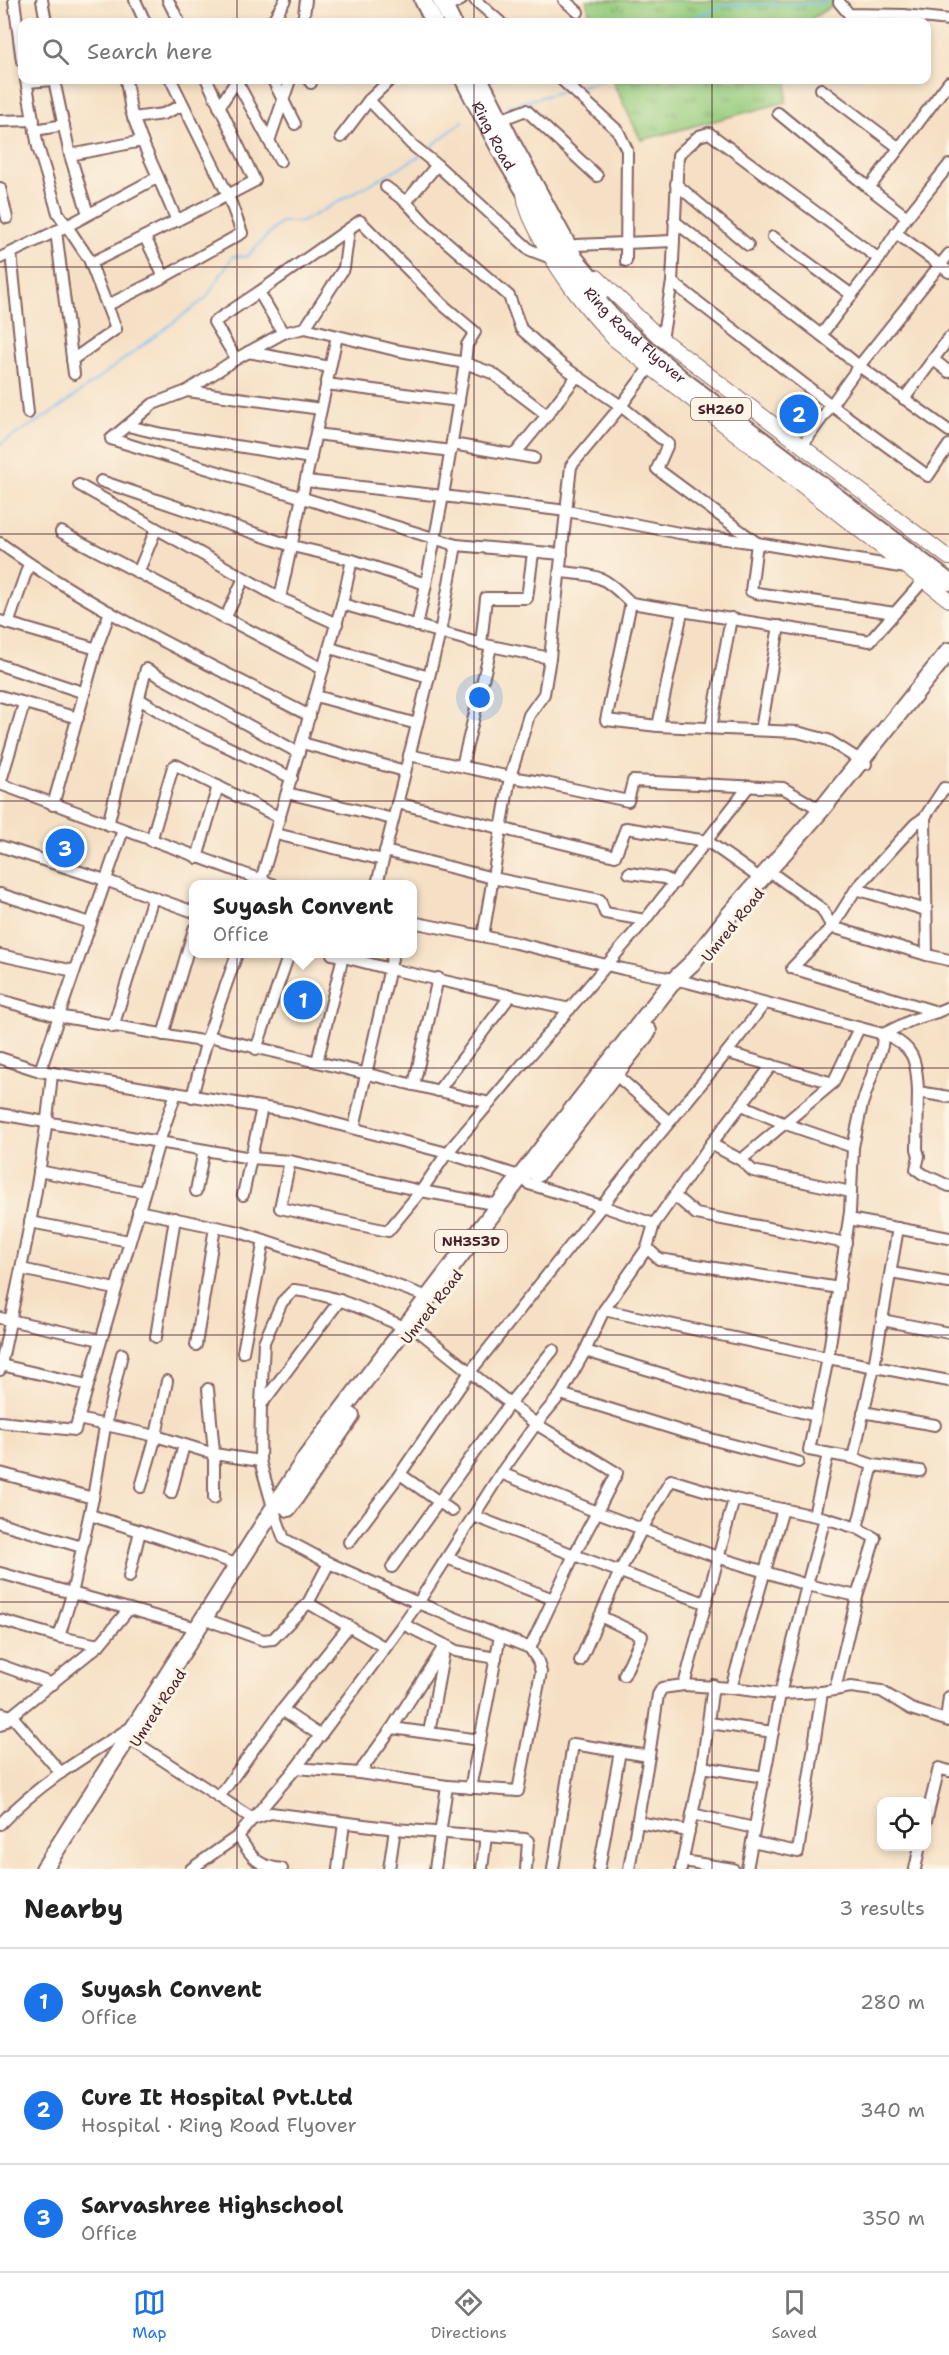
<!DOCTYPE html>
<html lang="en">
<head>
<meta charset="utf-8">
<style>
  :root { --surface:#fff; --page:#f2f2f2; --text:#222; --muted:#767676; --line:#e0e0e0; --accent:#1a73e8 }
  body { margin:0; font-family:"Shantell Sans",sans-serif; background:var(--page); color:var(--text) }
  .controls { position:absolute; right:18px; bottom:18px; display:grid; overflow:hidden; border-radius:12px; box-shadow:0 3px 9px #0003 }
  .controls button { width:54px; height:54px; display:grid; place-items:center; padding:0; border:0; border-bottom:2px solid var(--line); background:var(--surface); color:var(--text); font:30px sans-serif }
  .you { position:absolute; left:480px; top:698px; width:21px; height:21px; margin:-15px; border:4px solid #fff; border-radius:50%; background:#1a73e8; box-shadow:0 0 0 9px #1a73e833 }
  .badge { display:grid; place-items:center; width:39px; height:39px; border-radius:50%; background:var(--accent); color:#fff; font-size:20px; font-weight:700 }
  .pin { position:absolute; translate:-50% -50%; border:3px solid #fff; box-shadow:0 2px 6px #0006 }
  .popup { position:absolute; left:189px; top:880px; width:228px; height:78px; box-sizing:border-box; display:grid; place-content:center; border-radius:12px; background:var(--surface); filter:drop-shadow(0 2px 4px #0005); font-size:20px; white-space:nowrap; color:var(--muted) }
  .popup b { font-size:22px; color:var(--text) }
  .popup::after { content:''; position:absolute; left:50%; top:100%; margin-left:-12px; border:12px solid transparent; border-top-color:var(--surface) }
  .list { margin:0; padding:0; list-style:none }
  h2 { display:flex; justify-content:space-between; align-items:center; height:78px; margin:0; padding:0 24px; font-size:26px }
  h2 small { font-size:20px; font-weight:400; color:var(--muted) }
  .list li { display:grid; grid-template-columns:39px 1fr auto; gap:18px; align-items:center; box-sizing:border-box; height:108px; padding:0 24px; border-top:2px solid var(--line) }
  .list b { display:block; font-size:22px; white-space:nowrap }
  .list p { margin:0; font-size:20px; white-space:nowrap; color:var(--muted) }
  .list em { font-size:20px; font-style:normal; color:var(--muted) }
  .icon { flex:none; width:33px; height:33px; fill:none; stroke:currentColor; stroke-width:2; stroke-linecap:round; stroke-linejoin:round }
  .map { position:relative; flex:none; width:949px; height:1869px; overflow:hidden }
  .search { position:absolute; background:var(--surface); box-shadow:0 3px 9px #0003; left:18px; right:18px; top:18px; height:66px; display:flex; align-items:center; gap:15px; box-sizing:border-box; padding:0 21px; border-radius:12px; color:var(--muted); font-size:22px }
  .sheet { height:402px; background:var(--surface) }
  nav { display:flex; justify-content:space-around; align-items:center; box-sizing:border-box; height:84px; border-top:2px solid var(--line); background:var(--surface); font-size:16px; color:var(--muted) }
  nav a { display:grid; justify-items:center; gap:3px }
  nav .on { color:var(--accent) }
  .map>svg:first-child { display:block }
</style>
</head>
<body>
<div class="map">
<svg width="949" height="1869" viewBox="0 0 949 1869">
  <defs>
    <pattern id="grass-tufts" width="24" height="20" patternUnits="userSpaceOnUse" patternTransform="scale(1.5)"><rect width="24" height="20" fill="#97cd7f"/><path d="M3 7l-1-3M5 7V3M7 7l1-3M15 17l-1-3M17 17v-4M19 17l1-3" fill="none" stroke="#7da668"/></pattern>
  </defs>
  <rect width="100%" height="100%" fill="#fcf5e5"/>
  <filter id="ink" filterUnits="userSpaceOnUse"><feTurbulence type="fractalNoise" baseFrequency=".0167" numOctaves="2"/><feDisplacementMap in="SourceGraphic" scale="12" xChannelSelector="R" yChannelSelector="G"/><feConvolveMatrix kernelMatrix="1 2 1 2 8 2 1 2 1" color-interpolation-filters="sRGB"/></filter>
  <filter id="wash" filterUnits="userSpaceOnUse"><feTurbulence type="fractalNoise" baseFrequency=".008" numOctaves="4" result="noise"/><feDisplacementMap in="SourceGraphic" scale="24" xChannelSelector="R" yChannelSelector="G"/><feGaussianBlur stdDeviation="1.35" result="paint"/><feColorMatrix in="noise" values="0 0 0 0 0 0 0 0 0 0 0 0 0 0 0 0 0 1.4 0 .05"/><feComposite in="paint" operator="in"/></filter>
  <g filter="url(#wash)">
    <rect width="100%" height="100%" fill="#f6e0c5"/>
    <g fill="url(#grass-tufts)" stroke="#707655" stroke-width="1.5">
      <path d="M586,0H842L806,22H592Z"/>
      <path d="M612,80H788L786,102L641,140Z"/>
    </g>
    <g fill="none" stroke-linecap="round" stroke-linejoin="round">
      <g stroke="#7abff1" stroke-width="2">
        <path d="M685,22L689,19L726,5L818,4L827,0"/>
        <path d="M575,88L604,80"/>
        <path d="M506,107L566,90"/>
        <path d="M424,152L463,121"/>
        <path d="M0,444L56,410L206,298L233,256L246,257L281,222H302L420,156"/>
      </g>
    </g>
  </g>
  <g filter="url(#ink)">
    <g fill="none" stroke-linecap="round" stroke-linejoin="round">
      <g stroke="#866361" stroke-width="14">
        <g id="minor">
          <path d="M14,0L22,61"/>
          <path d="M42,0L46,22"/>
          <path d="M135,0L145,22"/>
          <path d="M168,0L179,22"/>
          <path d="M475,0L500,22"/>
          <path d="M564,0L578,12"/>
          <path d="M839,2L849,14L904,15L949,20"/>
          <path d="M445,8L461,0"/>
          <path d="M272,22L285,0"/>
          <path d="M303,22L306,0"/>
          <path d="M26,80L38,147L58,213L89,259L116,329L72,360"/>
          <path d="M54,80L70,155L142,141L158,177"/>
          <path d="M126,80L131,111L142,141"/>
          <path d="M236,80L280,161"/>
          <path d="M273,80L295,124"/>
          <path d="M309,80L311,83"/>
          <path d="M390,80L369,100L411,144L437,165"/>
          <path d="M562,80L618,131L627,150L626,261"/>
          <path d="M27,82L53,80"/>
          <path d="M949,82L869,188L907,217L896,233L940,265L949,254"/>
          <path d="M821,89L898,147"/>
          <path d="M219,107L237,80"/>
          <path d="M778,113L869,188"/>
          <path d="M133,118L163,114L183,105"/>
          <path d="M500,120L526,110L597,176"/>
          <path d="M0,121L34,120"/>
          <path d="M35,130L64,125"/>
          <path d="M341,137L369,100"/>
          <path d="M269,141L290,80"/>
          <path d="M70,155L88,214"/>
          <path d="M676,184L748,245"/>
          <path d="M386,187L406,202"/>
          <path d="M0,188L7,218"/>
          <path d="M907,217L949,165"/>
          <path d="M674,221L821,335"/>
          <path d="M56,231L74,374"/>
          <path d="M896,233L879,259L821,335L859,366L940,265L949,272"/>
          <path d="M145,237L164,277"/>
          <path d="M773,237L852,295"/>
          <path d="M576,245L673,241"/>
          <path d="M11,253L28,413"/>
          <path d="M0,258L67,226L158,177L177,221"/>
          <path d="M551,258L530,250L437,165L406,202L427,225L509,296L521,329L564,367L621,406L668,444L657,469L757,543L751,591L756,593L895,613"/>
          <path d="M91,263L228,195L171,80"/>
          <path d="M672,282L831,405L928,476L949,445"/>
          <path d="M108,305L164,277L242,233L228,195L255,181L207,80"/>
          <path d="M305,328L344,268L349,230"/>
          <path d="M662,339L672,282L678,155L699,136L709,133L879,259"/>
          <path d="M248,352L330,367"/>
          <path d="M236,359L214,322L259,292"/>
          <path d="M934,360L949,372"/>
          <path d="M326,384L459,401"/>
          <path d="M187,391L236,359L283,333"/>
          <path d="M904,399L949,338"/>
          <path d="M321,409L187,391L153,404L111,439L456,545"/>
          <path d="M128,426L162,434L311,458"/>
          <path d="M316,434L451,451"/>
          <path d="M452,444L534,458"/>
          <path d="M802,446L859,366L949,431"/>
          <path d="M515,454L547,415"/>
          <path d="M101,481L292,546L352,560"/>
          <path d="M306,481L443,496L465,363L395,350L305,328L283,333L259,292L360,221L443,305L475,332L467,345L465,363L492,373L547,415L577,376"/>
          <path d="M79,485L280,598"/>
          <path d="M61,532L323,669"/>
          <path d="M0,543C96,612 205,662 310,716"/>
          <path d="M560,572C600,576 602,574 631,603L870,641L924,580"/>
          <path d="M138,573L156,529"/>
          <path d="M426,584L443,496L567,511L679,533L757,543L906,568"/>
          <path d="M631,603L606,720L658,726L797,732L828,740L866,764"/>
          <path d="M342,604L481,644L550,658L571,466L621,406L649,368"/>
          <path d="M225,619L244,578"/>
          <path d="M0,621L97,649"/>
          <path d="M8,624L29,564"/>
          <path d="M337,624L280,598L337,336"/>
          <path d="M481,644L486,598H527L533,553"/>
          <path d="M330,648L429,677"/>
          <path d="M0,665L85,693"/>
          <path d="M0,696L78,718"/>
          <path d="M316,696L417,724"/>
          <path d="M139,699L182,725L292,778"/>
          <path d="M658,726L682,612"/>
          <path d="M711,728L731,618"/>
          <path d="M761,729L779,626"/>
          <path d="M302,743L405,771"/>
          <path d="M409,755L510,777L529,715L544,694L550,658"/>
          <path d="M462,766L491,647"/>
          <path d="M0,784L272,884"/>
          <path d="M0,784L24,704"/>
          <path d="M949,789L944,788L925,817L927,955L949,960"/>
          <path d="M287,793L393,819"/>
          <path d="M397,803L615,856L626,828L707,841L761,879"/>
          <path d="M53,805L98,644L110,612"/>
          <path d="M925,817L915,824L856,889L832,927L792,968L937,1012L949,1007"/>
          <path d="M108,825L146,669L299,753"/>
          <path d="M276,834L383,860"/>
          <path d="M151,841L173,767L176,765L280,818"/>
          <path d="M0,846L105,880L194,912"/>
          <path d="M385,851L493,878L600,900L605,913L645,920"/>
          <path d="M197,858L218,786"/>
          <path d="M629,873L664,878L675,883"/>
          <path d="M776,876L822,909L832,927L927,955"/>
          <path d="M260,884L342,604L352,560L426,584L417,626"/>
          <path d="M377,884L440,633L456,545L562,554"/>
          <path d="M856,889L926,910"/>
          <path d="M0,894L90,923"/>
          <path d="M412,922L516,943L623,969L687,982L883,1034C914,1045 917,1061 918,1092L949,1097"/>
          <path d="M483,936L510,777L541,782L628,801L633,781L783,788L821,810"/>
          <path d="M332,954L390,969L570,1009"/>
          <path d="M0,955L74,971"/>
          <path d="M0,1000L58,1016L207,1042"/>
          <path d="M764,1004C713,1074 654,1137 602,1206L654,1224L711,1144L772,1065"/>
          <path d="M113,1027L153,897"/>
          <path d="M163,1035L194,929"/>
          <path d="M208,1036L490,1103"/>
          <path d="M256,1049L289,954"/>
          <path d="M728,1053L833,1083"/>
          <path d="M0,1058L40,1071L291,1112L447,1153L421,1191L388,1231L280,1208L290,1161L421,1191L499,1205"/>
          <path d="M317,1062L343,956"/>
          <path d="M40,1071L123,830"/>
          <path d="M615,1074L669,1122"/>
          <path d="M414,1085L438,978"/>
          <path d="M438,1091L511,995"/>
          <path d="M918,1092L917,1149L919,1156L916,1169L923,1174L949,1186"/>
          <path d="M176,1093L159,1142L251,1158L290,1161"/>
          <path d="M192,1097L208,1036L237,954"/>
          <path d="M742,1105L783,1123L853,1147L850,1212L828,1358L949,1381"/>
          <path d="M0,1114L159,1142L75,1430L0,1422"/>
          <path d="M354,1128L393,954"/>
          <path d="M711,1144L741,1160L833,1083L859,1028"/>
          <path d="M853,1147L862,1104L882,1046L883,1034L912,1020L937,1012"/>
          <path d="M741,1160L753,1171L851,1192"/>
          <path d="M39,1171L144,1192"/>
          <path d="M196,1191L204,1150"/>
          <path d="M243,1195L262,1107"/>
          <path d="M675,1196L696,1214L846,1243"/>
          <path d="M138,1211L240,1232L351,1269L428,1297"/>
          <path d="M849,1219L949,1238"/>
          <path d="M30,1222L129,1241"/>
          <path d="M654,1224L647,1248L659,1259L839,1288"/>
          <path d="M21,1269L115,1289"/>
          <path d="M891,1273L949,1283"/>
          <path d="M604,1310L647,1248"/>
          <path d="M0,1318L101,1340"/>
          <path d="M882,1320L949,1333"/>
          <path d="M404,1327C369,1312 333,1294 294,1290L282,1302L264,1342L261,1405L260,1461L274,1511L284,1539L329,1563L418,1603L403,1624L445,1645L392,1728L359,1773L447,1786L435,1869"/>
          <path d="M415,1328L470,1372L400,1474L452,1511"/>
          <path d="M156,1337L175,1218"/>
          <path d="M196,1345L215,1227"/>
          <path d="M585,1351L561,1394L684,1432L798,1462"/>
          <path d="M243,1352L264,1240"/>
          <path d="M1,1365L88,1385"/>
          <path d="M0,1370C20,1272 43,1174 52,1073"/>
          <path d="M208,1389L214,1452V1498"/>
          <path d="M561,1394L536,1424L501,1473L597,1512L617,1473L536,1424L470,1372L602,1206L529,1184L522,1177L447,1153L645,920L749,786"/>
          <path d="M261,1405L340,1300"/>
          <path d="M863,1412L935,1425"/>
          <path d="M816,1416L828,1358L604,1310L585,1351L720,1391L816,1416L809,1450L853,1458L874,1367L898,1228"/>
          <path d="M78,1419L156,1436L214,1454L260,1461"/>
          <path d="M873,1465L920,1471"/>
          <path d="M0,1473L93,1498L72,1594L59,1637"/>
          <path d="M501,1473L418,1603L530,1648L574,1555L705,1603"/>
          <path d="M141,1487L156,1436L167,1381"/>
          <path d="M171,1493L184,1445"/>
          <path d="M93,1498L105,1427L122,1354"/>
          <path d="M783,1509L731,1688L780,1694L822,1692"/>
          <path d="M90,1515L140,1531L239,1565"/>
          <path d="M814,1515L828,1454"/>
          <path d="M474,1516L574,1555L597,1512L642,1529L620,1571L580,1661"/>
          <path d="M825,1518L807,1585L717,1557L642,1529L671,1480L734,1499L825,1518L857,1528"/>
          <path d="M0,1523L82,1547"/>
          <path d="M349,1542L400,1474"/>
          <path d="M447,1558L553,1599"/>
          <path d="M392,1567L510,1403L553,1350"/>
          <path d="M0,1573L197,1628"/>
          <path d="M129,1577L140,1531"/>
          <path d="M308,1603L384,1647"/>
          <path d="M600,1616L642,1636L624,1675"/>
          <path d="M0,1620L59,1637L99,1645"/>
          <path d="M213,1622L263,1640L273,1639L308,1603L329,1563"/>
          <path d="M0,1665L53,1684"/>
          <path d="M731,1688L684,1685L734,1499"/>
          <path d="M835,1690L857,1596L875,1538L857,1528L873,1465L853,1458"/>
          <path d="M282,1710L349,1626"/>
          <path d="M0,1713L12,1716L61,1773"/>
          <path d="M946,1720L949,1697"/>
          <path d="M709,1723L773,1732"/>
          <path d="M0,1725L99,1645L129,1609"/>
          <path d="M392,1728L480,1740L500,1636"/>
          <path d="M429,1733L445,1645L456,1651L496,1658"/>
          <path d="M129,1738L253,1819"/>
          <path d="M702,1767L713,1685"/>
          <path d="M359,1773L296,1768L403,1624"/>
          <path d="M447,1786L518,1791L541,1672L538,1661L530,1648"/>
          <path d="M470,1788L480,1740"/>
          <path d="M219,1797L282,1710L321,1736"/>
          <path d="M692,1814L754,1828"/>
          <path d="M253,1819L271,1813L395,1829L525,1839L528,1841L526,1869"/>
          <path d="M926,1821L939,1768L949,1771"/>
          <path d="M637,1822L689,1831"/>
          <path d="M0,1824C39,1783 90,1753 138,1723L145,1728"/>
          <path d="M752,1842L780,1694L807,1585L857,1596"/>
          <path d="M683,1861L733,1869"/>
          <path d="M191,1869L238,1836"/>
          <path d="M282,1869C256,1866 252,1857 238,1836L296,1768"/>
          <path d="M338,1869L344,1823"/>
          <path d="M389,1869L395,1829"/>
          <path d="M482,1869L486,1836"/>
          <path d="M553,1869L573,1744L649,1756L658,1695L662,1688L684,1685"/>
          <path d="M599,1869L620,1751"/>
          <path d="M629,1869L649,1756"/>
          <path d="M681,1869L702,1767L764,1777"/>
          <path d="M747,1869L752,1842L798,1852L822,1692L851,1687L881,1691L911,1709L949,1721"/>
          <path d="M915,1869L920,1846"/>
        </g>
      </g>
      <g stroke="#866361" stroke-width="16">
        <g id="major">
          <path d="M524,194C526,211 533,222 540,237C560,276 585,307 614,339L949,600"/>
          <path d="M597,277L658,336L949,558"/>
        </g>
      </g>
      <g stroke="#866361" stroke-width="20">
        <g id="highway">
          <path d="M423,0L434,22"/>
          <path d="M441,0L452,22"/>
          <path id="s1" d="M464,80L504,157L578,280L620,326L683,380L949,582"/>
          <path d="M480,80L514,147L575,259L602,291"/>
          <path d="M537,1174L648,1031"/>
          <path d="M288,1508L351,1416"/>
          <path d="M44,1869L307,1456L547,1142L674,980L692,963L730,914L821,810L949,651"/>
        </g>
      </g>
      <use href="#minor" stroke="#fff" stroke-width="10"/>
      <use href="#major" stroke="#fff" stroke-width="14"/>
      <use href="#highway" stroke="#fff" stroke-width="16"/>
    </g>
  </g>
  <path fill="none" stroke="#4a1f2b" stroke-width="1.5" stroke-opacity="0.55" d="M237,0V22M474,0V22M712,0V22M237,80V1869M474,80V1869M712,80V1869M0,267H949M0,534H949M0,801H949M0,1068H949M0,1335H949M0,1602H949"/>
  <g text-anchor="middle" stroke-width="6" stroke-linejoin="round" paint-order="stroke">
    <g fill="#fcf5e5" stroke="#7f5f63" stroke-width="1.5">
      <rect x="691" y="398" width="60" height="22" rx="4.5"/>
      <rect x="435" y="1230" width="72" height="22" rx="4.5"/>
    </g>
    <g font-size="14" font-weight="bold" fill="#4a1f2b">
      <text x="721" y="414">SH260</text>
      <text x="471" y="1246">NH353D</text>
    </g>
    <g font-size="15" fill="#4a1f2b" stroke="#fcf5e5">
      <text dy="5" stroke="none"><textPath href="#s1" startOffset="63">Ring Road</textPath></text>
      <text dy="5" stroke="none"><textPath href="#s1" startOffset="310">Ring Road Flyover</textPath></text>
      <text transform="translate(733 925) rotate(-51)" y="5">Umred Road</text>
      <text transform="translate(432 1307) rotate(-52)" y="5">Umred Road</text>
      <text transform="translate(158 1708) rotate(-57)" y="5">Umred Road</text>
    </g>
  </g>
</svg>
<div class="controls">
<button><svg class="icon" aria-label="locate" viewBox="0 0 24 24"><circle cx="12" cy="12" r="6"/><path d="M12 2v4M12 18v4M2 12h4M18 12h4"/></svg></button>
</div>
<div class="you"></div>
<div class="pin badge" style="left:303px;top:1000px">1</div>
<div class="popup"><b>Suyash Convent</b>Office</div>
<div class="pin badge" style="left:799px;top:414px">2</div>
<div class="pin badge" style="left:65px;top:848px">3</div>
<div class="search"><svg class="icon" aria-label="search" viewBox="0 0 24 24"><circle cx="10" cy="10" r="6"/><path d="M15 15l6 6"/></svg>Search here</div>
</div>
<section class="sheet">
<h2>Nearby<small>3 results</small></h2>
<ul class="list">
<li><span class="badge">1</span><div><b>Suyash Convent</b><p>Office</p></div><em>280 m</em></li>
<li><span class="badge">2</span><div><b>Cure It Hospital Pvt.Ltd</b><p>Hospital · Ring Road Flyover</p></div><em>340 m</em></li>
<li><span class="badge">3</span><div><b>Sarvashree Highschool</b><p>Office</p></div><em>350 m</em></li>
</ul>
</section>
<nav>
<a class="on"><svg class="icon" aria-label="map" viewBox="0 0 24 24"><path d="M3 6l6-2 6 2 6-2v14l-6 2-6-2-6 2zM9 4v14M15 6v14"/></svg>Map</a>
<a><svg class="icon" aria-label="directions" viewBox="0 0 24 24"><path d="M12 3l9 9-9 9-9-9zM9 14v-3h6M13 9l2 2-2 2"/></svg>Directions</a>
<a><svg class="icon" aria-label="saved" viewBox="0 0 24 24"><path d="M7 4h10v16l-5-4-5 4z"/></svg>Saved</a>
</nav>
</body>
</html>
